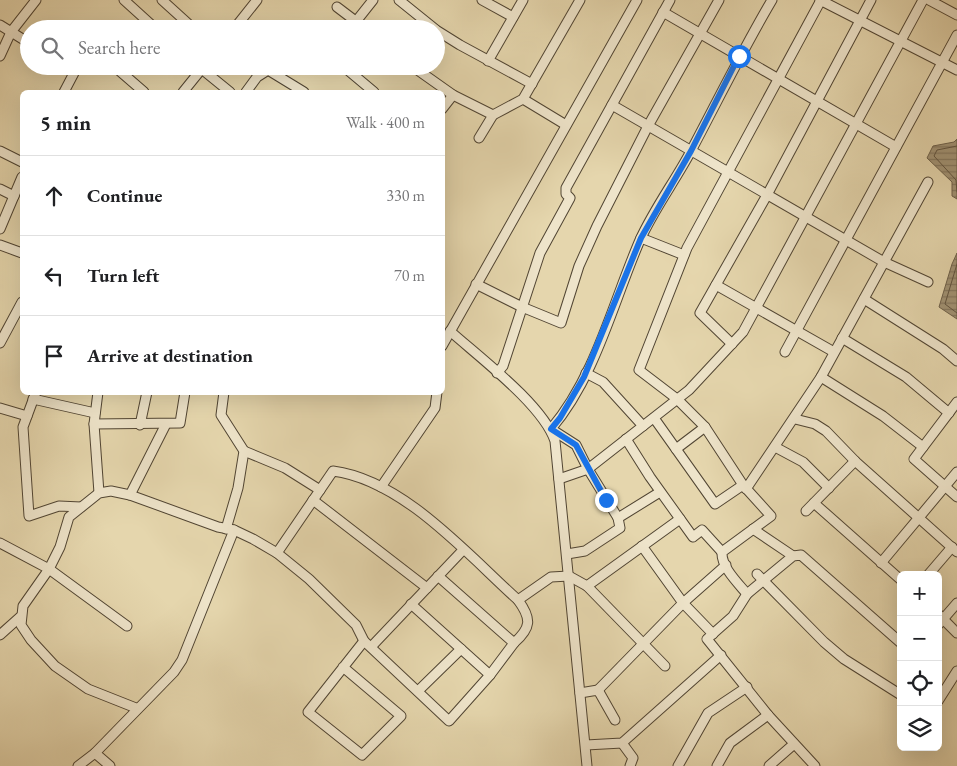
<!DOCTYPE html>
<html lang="en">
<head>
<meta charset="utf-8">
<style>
  :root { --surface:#fff; --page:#f2f2f2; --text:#202124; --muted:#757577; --line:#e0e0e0 }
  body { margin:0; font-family:"EB Garamond",serif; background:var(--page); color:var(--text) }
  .controls { position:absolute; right:15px; bottom:15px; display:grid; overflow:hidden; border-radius:8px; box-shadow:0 5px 20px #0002 }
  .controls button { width:45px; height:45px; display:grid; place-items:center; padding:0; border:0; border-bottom:1px solid var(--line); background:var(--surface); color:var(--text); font:25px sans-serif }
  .stop { position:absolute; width:15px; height:15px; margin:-11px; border:4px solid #1a73e8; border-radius:50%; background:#fff }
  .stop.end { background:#1a73e8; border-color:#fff; box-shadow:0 1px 5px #0008 }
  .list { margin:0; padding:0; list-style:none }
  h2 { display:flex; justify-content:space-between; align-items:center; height:65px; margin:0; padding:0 20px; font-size:21px }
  h2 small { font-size:16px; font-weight:400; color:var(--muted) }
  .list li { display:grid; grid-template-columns:32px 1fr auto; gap:15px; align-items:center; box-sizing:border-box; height:80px; padding:0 20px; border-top:1px solid var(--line) }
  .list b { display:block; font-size:19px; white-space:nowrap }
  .list em { font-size:16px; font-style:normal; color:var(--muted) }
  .icon { flex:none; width:28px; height:28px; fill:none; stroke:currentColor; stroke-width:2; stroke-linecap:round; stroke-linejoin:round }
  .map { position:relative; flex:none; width:957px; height:766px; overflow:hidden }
  .search { position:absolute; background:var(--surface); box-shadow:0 5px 20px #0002; left:20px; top:20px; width:425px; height:55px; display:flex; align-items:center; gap:12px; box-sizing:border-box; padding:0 18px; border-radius:28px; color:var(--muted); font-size:19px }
  .panel { position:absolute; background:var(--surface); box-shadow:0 5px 20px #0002; left:20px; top:90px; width:425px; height:305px; border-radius:8px }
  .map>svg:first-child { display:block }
</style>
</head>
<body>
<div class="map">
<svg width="957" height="766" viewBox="0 0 957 766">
  <defs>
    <pattern id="water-rules" width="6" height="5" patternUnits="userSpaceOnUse" patternTransform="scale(1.25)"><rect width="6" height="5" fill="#a29476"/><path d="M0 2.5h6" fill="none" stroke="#84785f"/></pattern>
  </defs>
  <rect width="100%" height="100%" fill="#e5d6ad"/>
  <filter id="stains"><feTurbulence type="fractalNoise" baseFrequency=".004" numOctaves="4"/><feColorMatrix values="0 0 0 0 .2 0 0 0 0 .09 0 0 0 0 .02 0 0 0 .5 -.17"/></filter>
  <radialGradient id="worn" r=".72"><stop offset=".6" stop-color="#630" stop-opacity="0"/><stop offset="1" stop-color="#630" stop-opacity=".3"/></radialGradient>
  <g fill="url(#water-rules)" stroke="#6e614b">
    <path d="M957,139V199L952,196V182L927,158L933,146L954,142Z"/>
    <path d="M957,253V319L939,307L952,264Z"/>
  </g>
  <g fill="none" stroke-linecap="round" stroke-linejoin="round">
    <g stroke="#615440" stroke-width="1">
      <path d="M957,146L937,150L934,156L956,180L957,192"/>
      <path d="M957,264L945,304L957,313"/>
    </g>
    <g stroke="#514533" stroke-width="11">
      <g id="minor">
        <path d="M124,0L156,29"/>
        <path d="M162,0L194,29"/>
        <path d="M399,0L435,29"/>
        <path d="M482,0L513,17"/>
        <path d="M820,0L957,70"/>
        <path d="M929,0L957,15"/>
        <path d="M337,7L366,29"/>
        <path d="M663,12L896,147"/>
        <path d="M0,25L29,43"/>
        <path d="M289,26L292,29"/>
        <path d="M234,29L257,0"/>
        <path d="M350,29L373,0"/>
        <path d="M436,30L460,45L532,84"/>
        <path d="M0,56L11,32L36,0"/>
        <path d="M488,61L523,0"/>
        <path d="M64,66L74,73L64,92"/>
        <path d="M114,66L144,92"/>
        <path d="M198,66L230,92"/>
        <path d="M343,66L374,92"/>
        <path d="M412,66L453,95L493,115"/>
        <path d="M183,92L204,66"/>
        <path d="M246,92L257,77L268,70L304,92"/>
        <path d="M523,99L566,125"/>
        <path d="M612,105L884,262L928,282"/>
        <path d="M442,109L453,95"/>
        <path d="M479,138L493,115L523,99L580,0"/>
        <path d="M0,151L22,162"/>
        <path d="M0,189L14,196"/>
        <path d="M0,229L22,177"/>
        <path d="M641,238L684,255"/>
        <path d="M0,245L22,253"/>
        <path d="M476,284L522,307L561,323L579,266L597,226L648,126L719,0"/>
        <path d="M716,285L834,352"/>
        <path d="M864,299L943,349L957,361"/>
        <path d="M450,331C479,357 543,405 555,441L587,766"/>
        <path d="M842,338L906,377L949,413"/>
        <path d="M0,343L22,302"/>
        <path d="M732,344L700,313L767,195L871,0"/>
        <path d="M442,346L637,0"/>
        <path d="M785,352L957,35"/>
        <path d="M497,373L503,366L540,253L570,198L566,194V188L670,0"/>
        <path d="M586,373L603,382L643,426"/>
        <path d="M821,377L883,416L923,447"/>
        <path d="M36,392L23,427L29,516L59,506L81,507"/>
        <path d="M98,392L94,424L99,493"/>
        <path d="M224,392L221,415L244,451L238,488L226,529"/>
        <path d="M33,399L95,413"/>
        <path d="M957,402L914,459L957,497"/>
        <path d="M0,408L27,416"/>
        <path d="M654,418L715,504L743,485"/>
        <path d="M795,419L815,424L826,431L855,461L957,552"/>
        <path d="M94,424L180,423L185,392"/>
        <path d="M140,425L147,392"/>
        <path d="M626,439L650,477L693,537L702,530L722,552"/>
        <path d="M775,447L803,462L829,488"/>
        <path d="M676,449L705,427"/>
        <path d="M244,451L285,468L320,490"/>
        <path d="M559,479L588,469L689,390L743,332L923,0"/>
        <path d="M381,487L435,408L437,392"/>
        <path d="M746,489L821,377L928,182"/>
        <path d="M130,495L166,424"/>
        <path d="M313,500L427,588"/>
        <path d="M814,503L901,580"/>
        <path d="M806,511L855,461"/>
        <path d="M618,518L660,492"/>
        <path d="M753,529L793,556"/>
        <path d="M0,543L49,569L127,626"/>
        <path d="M642,546L683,603L713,634"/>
        <path d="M277,553L333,471C403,480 467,554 518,600L551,577L569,576L587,586L665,666"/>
        <path d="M567,554L585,551L620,528L618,518L588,469L576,445L551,429C596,376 613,302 640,240C654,209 675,181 691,151C718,100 743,49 772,0"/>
        <path d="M881,563L957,472"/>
        <path d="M757,574L824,642L844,659L901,695"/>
        <path d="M928,575L952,547"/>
        <path d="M587,586L680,519"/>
        <path d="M747,594C738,583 721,567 722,552L771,516L743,485L705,427L677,399L639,370L687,248L821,0"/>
        <path d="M411,604L490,675"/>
        <path d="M938,614L957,633"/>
        <path d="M938,625L957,603"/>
        <path d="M0,635L20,617"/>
        <path d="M514,643C531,628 532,619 518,600"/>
        <path d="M371,647L463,550"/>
        <path d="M343,667L401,716L362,755L308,712L364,641"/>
        <path d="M598,690L683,603L726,565"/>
        <path d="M418,691L461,649"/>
        <path d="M580,693L598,690L615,720"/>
        <path d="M938,701L957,671"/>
        <path d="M136,708L88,689L55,666L31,640L21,625L23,606L49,569L60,547L69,517L99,493L111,491L130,495L218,527L234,530L253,539L277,553L309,579L356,625L364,641L449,721L490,675L514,643L438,576"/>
        <path d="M622,743L633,758L630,766"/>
        <path d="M586,745L622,743L721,655"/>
        <path d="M95,753L110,766"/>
        <path d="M78,766L95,753L174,672L182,660L234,530"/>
        <path d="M678,766L708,713L747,687"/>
        <path d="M717,766L730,743L768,715"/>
        <path d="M769,766L794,744"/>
        <path d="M815,766L768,715L707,639L733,616L747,594L793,556L801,555L901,643"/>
      </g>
    </g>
    <use href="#minor" stroke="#eee4ca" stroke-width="9"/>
  </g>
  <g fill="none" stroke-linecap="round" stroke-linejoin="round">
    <path stroke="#1a73e8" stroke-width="6" d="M606,500L576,445L551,429L560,418L584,377L641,238L691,151L739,56"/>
  </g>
  <rect width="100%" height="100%" filter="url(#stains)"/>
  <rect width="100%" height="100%" fill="url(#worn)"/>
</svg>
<div class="controls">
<button>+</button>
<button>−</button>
<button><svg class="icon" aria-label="locate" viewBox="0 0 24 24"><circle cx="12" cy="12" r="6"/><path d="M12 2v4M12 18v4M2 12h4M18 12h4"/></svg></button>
<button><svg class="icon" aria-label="layers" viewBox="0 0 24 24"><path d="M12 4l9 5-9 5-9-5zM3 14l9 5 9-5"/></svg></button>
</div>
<div class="stop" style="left:739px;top:56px"></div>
<div class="stop end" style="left:606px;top:500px"></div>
<div class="search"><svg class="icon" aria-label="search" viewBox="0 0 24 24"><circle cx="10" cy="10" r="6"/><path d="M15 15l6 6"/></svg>Search here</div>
<section class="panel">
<h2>5 min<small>Walk · 400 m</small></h2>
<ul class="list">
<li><svg class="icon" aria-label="ahead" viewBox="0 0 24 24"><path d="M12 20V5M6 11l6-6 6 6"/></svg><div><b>Continue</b></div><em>330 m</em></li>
<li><svg class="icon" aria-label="left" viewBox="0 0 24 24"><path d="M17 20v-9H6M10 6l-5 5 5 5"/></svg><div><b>Turn left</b></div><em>70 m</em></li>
<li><svg class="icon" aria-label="arrive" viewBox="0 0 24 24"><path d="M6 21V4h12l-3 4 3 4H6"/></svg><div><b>Arrive at destination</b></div></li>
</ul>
</section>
</div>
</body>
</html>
